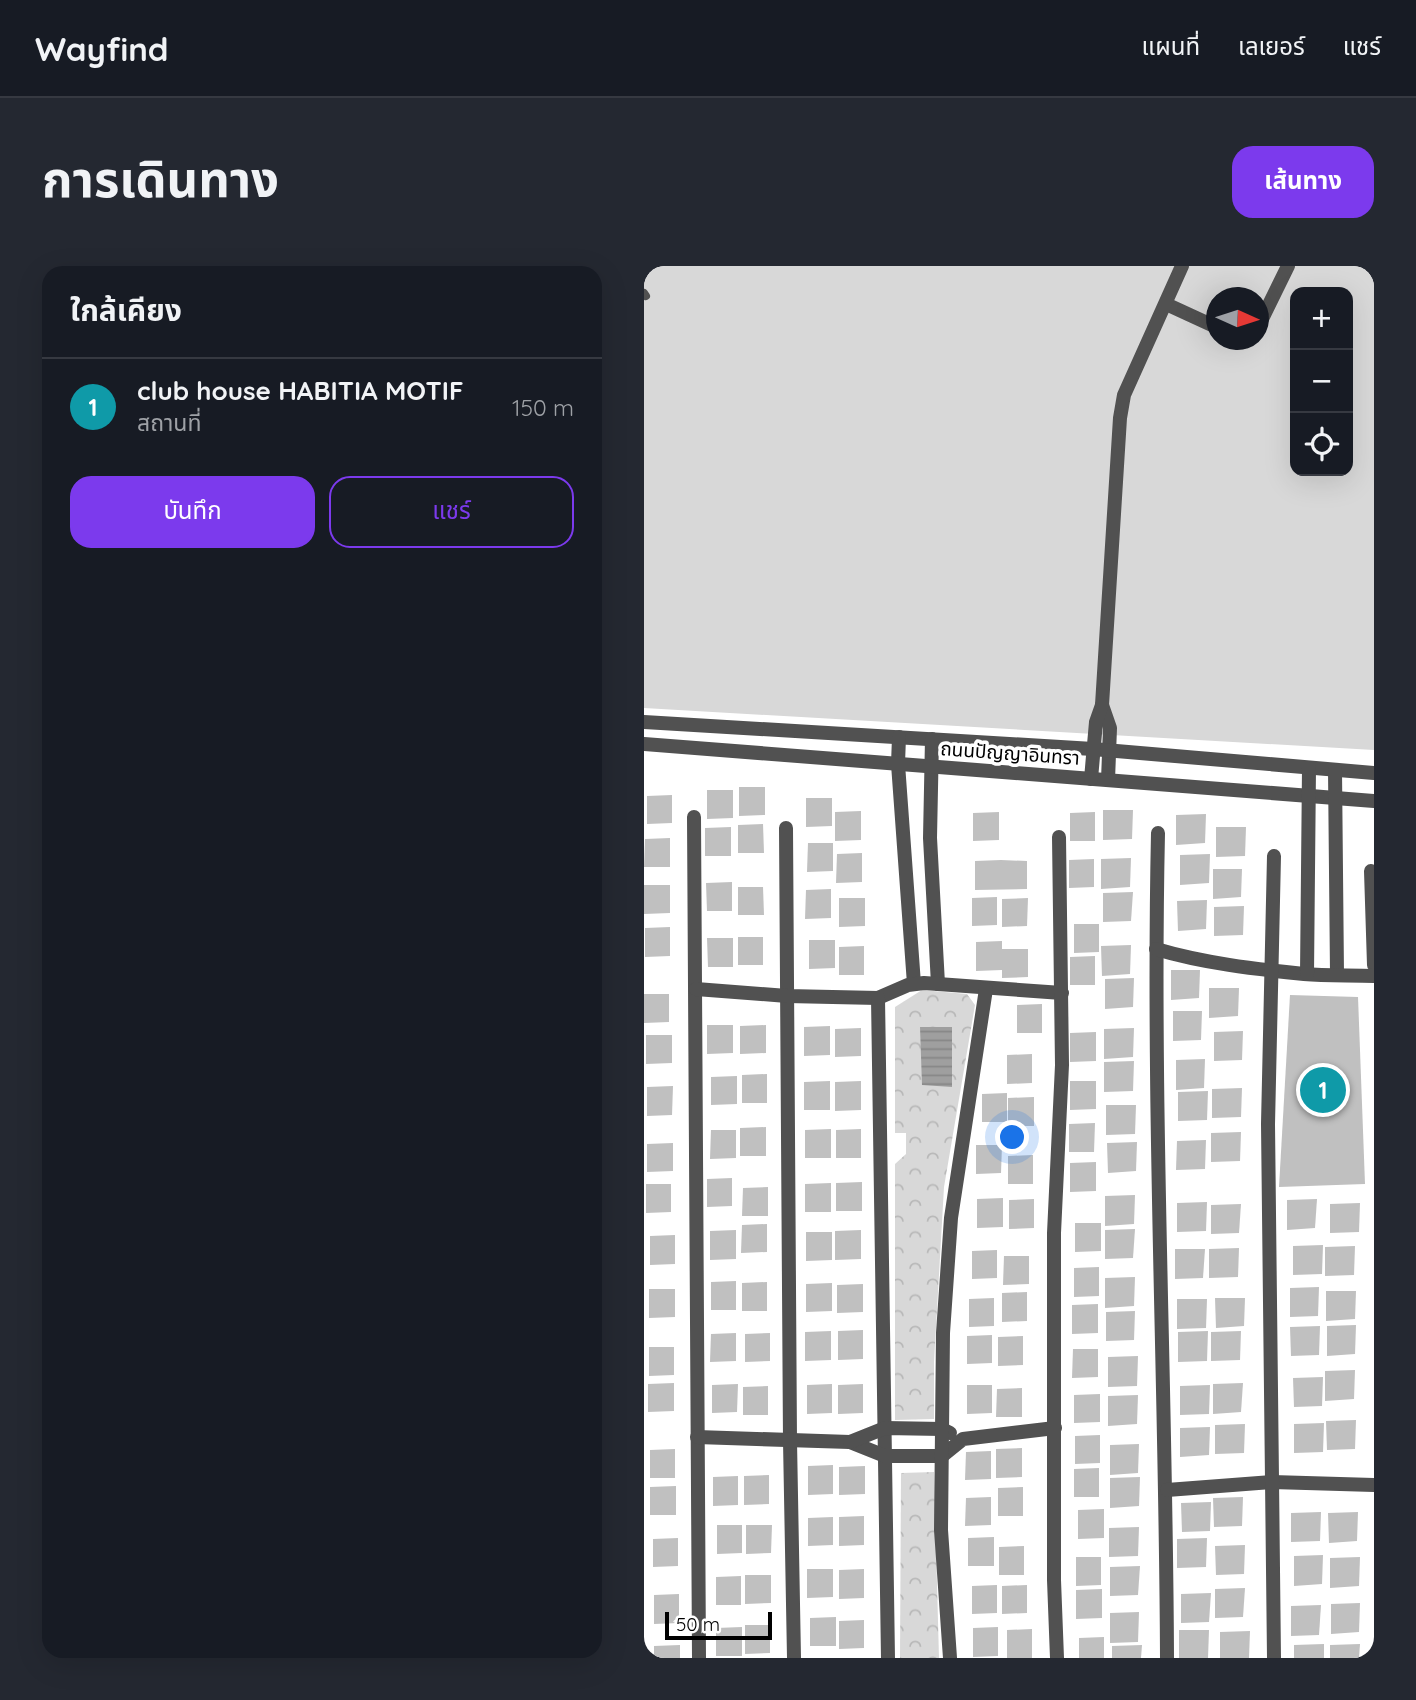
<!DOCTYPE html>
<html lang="th">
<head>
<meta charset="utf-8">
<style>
  :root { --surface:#171b24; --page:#242831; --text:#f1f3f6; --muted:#9ea1a6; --line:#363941; --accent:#7c3aed }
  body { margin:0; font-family:Quicksand,"Noto Sans Thai",sans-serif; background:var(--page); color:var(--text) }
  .controls { position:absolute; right:21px; top:21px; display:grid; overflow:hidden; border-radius:14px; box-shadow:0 7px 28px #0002 }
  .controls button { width:63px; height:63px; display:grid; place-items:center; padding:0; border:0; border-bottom:2px solid var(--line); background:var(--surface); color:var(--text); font:35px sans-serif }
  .compass { position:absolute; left:562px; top:21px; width:63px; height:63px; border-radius:50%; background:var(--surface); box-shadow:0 7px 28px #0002; rotate:93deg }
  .scale { position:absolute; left:21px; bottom:18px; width:107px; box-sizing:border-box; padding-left:7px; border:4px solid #000; border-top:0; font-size:19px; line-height:24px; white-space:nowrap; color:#000; -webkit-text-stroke:5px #fff; paint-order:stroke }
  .you { position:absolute; left:369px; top:872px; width:24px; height:24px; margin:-18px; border:5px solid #fff; border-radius:50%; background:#1a73e8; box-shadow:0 0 0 10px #1a73e833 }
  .badge { display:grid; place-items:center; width:46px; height:46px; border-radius:50%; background:var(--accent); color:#fff; font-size:23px; font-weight:700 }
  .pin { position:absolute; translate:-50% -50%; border:4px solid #fff; box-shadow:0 2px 7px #0006 }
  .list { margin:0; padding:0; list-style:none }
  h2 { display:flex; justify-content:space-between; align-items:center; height:91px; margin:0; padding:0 28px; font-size:30px }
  h2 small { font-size:23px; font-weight:400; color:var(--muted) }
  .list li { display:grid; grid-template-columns:46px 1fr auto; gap:21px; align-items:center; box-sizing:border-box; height:98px; padding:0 28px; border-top:2px solid var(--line) }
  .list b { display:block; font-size:26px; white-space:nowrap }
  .list p { margin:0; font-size:23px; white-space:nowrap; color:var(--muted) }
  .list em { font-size:23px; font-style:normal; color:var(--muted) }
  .actions { display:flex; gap:14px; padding:21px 28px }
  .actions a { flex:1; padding:16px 0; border:2px solid var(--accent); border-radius:21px; text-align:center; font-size:24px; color:var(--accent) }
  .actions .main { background:var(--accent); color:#fff }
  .icon { flex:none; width:38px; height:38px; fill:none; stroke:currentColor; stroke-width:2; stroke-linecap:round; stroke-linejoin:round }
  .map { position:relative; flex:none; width:730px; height:1392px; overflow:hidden; border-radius:21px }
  header { display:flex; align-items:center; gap:42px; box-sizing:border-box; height:98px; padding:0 35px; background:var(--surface); border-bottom:2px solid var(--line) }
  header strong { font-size:33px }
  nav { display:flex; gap:38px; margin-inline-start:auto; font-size:24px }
  .intro { display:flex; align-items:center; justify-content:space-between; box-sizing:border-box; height:168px; padding:0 42px }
  h1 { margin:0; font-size:49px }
  .button { padding:18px 32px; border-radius:21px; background:var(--accent); color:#fff; font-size:24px; font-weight:700 }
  main { display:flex; gap:42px; padding:0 42px }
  aside { flex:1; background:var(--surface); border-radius:21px; box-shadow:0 7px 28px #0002 }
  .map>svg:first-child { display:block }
</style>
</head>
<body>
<header>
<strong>Wayfind</strong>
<nav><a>แผนที่</a><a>เลเยอร์</a><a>แชร์</a></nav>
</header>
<div class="intro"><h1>การเดินทาง</h1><a class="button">เส้นทาง</a></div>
<main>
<aside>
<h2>ใกล้เคียง<small></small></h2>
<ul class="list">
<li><span class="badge" style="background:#0f9aa8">1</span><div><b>club house HABITIA MOTIF</b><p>สถานที่</p></div><em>150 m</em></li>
</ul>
<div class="actions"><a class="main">บันทึก</a><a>แชร์</a></div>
</aside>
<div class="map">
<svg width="730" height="1392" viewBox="0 0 730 1392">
  <defs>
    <pattern id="forest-crowns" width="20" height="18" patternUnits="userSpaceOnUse" patternTransform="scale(1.75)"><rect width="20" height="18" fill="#d8d8d8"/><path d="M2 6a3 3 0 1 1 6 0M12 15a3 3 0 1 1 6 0" fill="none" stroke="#b8b8b8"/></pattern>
    <pattern id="water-rules" width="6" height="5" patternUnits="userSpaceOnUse" patternTransform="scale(1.75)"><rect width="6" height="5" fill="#9f9f9f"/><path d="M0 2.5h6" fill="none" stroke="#878787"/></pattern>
  </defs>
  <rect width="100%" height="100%" fill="#fff"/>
  <path fill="#d8d8d8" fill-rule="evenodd" d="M0,0H730V484L0,442ZM651,26H704V205H651ZM572,32H614V74H572Z"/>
  <g fill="url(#forest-crowns)">
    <path d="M278,724L323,728L331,739L300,921L290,1096V1153L251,1154V898L262,888V867H251V741Z"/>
    <path d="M290,1206L295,1392H256L257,1207Z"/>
  </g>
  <path fill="url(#water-rules)" d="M276,761H308V821L278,819Z"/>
  <g fill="#c0c0c0">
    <path d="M95,521H121V549L95,550Z"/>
    <path d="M63,524H89V552L63,553Z"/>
    <path d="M28,529V557L3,558V530Z"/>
    <path d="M162,532H188V560L162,561Z"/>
    <path d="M459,544H489L488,573L459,574Z"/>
    <path d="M217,545V574L191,575V546Z"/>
    <path d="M355,546V574L329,575V547Z"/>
    <path d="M451,546V575H426V547Z"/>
    <path d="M562,548L561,577L532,579V549Z"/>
    <path d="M119,558L120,587H94V559Z"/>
    <path d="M87,561V590H61V562Z"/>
    <path d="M572,561H602L601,590L572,591Z"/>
    <path d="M26,572V601H0L1,573Z"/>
    <path d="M164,577H189V605L163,606Z"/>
    <path d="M218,587V616L192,617L193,588Z"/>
    <path d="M566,588L565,617L536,619V589Z"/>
    <path d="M487,592L486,621L457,623V593Z"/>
    <path d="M450,593V621L425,622V594Z"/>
    <path d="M357,594L383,595V623L331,624V595Z"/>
    <path d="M569,603H598L597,631L569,633Z"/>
    <path d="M88,616V645H63L62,617Z"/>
    <path d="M0,619H26V647L0,648Z"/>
    <path d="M94,621H119L120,649H94Z"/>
    <path d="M187,623V652L161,653L162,624Z"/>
    <path d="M489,626L487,655L459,656V627Z"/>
    <path d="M353,631V659L328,660V632Z"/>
    <path d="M195,632H221V660L195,661Z"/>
    <path d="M384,632L383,660L358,661V633Z"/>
    <path d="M563,634L562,663L534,665L533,635Z"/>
    <path d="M600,640L599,669L570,670V641Z"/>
    <path d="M430,658H455V686L430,687Z"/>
    <path d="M26,661V690L1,691V662Z"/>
    <rect x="94" y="671" width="25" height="28"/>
    <path d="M63,672H89V701H64Z"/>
    <path d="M165,674H191V702L165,703Z"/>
    <path d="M358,675V683H384V711L358,712V704L332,705V676Z"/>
    <path d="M487,679L486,708L458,710L457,680Z"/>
    <path d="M220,680V709H195V681Z"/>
    <path d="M451,690V719H426V691Z"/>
    <path d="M527,704H556L555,732L527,734Z"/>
    <path d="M490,712L489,741L461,743V713Z"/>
    <path d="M565,722H595L594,750L565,752Z"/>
    <path d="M0,728H25V756L0,757Z"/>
    <path d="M646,729L714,731L721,918L635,921Z"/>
    <path d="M398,738V767H373V739Z"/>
    <path d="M529,745H558L557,774L529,775Z"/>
    <path d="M63,759H89V787L63,788Z"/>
    <path d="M122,759V787L96,788V760Z"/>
    <path d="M186,760V789L160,790V761Z"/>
    <path d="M217,762V790L191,791V763Z"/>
    <path d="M490,762L489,791L460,793V763Z"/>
    <path d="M599,765L598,794L570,795V766Z"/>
    <path d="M452,766V795L426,796V767Z"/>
    <path d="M2,769H28V797L2,798Z"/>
    <path d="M388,788V817L363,818V789Z"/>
    <path d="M561,793L560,822L532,824V794Z"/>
    <path d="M490,795L489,825L460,826V796Z"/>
    <path d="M123,808V837H98V809Z"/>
    <path d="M93,810V838L67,839V811Z"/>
    <path d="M186,815V844H160V816Z"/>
    <path d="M217,815V844L191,845V816Z"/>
    <path d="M426,815H452V843L426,844Z"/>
    <path d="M29,820L28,849L3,850V821Z"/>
    <path d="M598,822L597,851L568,852V823Z"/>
    <path d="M564,825L563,854L534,855V826Z"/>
    <path d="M363,827V856H338V828Z"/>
    <path d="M390,831V860H364V832Z"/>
    <path d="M462,839H492L491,868L462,869Z"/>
    <path d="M451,857L450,886H425V858Z"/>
    <path d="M122,861V890H96V862Z"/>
    <path d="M187,863V892H161V864Z"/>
    <path d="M217,863V892H192V864Z"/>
    <path d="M67,864H92V892L66,893Z"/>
    <path d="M597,866L596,895L567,896V867Z"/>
    <path d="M562,874L561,903L532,904L533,875Z"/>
    <path d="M493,876L492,905L464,907L463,877Z"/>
    <path d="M29,877V905L3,906V878Z"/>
    <path d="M332,879H358L357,907L332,908Z"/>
    <path d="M389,889V918H364V890Z"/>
    <path d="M452,896V925L426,926V897Z"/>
    <path d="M88,912V940L63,941V913Z"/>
    <path d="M218,916V945H192V917Z"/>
    <path d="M187,917V946H161V918Z"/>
    <path d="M2,918H27V946L2,947Z"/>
    <path d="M124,921V950H98L99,922Z"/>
    <path d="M491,929L490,958L461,960V930Z"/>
    <path d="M359,932V961L333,962V933Z"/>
    <path d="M390,933V962L365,963V934Z"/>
    <path d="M673,933L671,962L643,964V934Z"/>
    <path d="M563,936L562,965L533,966V937Z"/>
    <path d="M716,937L715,966L686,967V938Z"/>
    <path d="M597,938L595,967L567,968V939Z"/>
    <path d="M431,957H457V985L431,986Z"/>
    <path d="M123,958V986L97,987L98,959Z"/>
    <path d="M491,963L489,992L461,993V964Z"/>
    <path d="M92,964V993L66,994V965Z"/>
    <path d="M217,964V993L191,994V965Z"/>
    <path d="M162,966H188V994L162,995Z"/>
    <path d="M31,969V998L6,999V970Z"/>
    <path d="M679,979L678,1008L649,1009V980Z"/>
    <path d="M711,980L710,1009L681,1010V981Z"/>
    <path d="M595,982L594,1011L565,1012V983Z"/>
    <path d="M531,983H561L559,1012L531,1013Z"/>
    <path d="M353,984V1012L328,1013V985Z"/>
    <path d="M360,990H385V1018L359,1019Z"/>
    <path d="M455,1001V1030L430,1031V1002Z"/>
    <path d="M491,1011L490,1040L461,1042V1012Z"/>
    <path d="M92,1015V1044H67V1016Z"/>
    <path d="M123,1016V1045H98V1017Z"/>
    <path d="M188,1017V1045L162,1046V1018Z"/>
    <path d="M219,1018V1046L193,1047V1019Z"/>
    <path d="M675,1021L674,1050L646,1051V1022Z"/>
    <path d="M5,1023H31V1051L5,1052Z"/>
    <path d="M682,1025H712L711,1053L682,1055Z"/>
    <path d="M383,1026V1055L358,1056V1027Z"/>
    <path d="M350,1032V1060L325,1061V1033Z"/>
    <path d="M571,1032H601L600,1060L572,1062Z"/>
    <path d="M533,1033H563L562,1062L533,1063Z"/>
    <path d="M454,1038V1067L428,1068V1039Z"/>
    <path d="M491,1045L490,1074L462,1075V1046Z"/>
    <path d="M712,1059L711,1088L683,1090V1060Z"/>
    <path d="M676,1060L675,1089L647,1090L646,1061Z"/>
    <path d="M219,1064V1093L194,1094V1065Z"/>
    <path d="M187,1065V1094L161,1095V1066Z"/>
    <path d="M564,1065L563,1095L534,1096V1066Z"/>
    <path d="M597,1065L596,1094L567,1095V1066Z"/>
    <path d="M92,1067V1095L66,1096L67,1068Z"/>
    <path d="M126,1067V1095L101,1096V1068Z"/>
    <path d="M348,1069V1097L323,1098V1070Z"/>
    <path d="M379,1070V1099L354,1100V1071Z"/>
    <path d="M5,1081H30V1109L5,1110Z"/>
    <path d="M429,1083H454V1111L428,1112Z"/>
    <path d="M494,1090L493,1120L464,1121V1091Z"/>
    <path d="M711,1104L710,1133L681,1135V1105Z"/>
    <path d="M679,1111L678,1140L650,1141L649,1112Z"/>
    <path d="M30,1117V1145L4,1146V1118Z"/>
    <path d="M599,1117L597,1146L569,1148V1118Z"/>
    <path d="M94,1118L93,1146L68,1147V1119Z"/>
    <path d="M188,1118V1147L163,1148V1119Z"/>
    <path d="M219,1118V1147L194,1148V1119Z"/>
    <path d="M323,1119H348V1147L323,1148Z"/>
    <path d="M566,1119L565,1148L536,1149V1120Z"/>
    <path d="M124,1120V1149H99V1121Z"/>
    <path d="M378,1122V1151H352L353,1123Z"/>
    <path d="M456,1128V1156L430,1157V1129Z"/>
    <path d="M494,1129L493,1158L464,1160V1130Z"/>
    <path d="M712,1154L711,1183L683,1184L682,1155Z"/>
    <path d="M680,1157L679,1186L650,1187V1158Z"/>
    <path d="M601,1158L600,1187L571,1188V1159Z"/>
    <path d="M566,1161L565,1189L536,1191V1162Z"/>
    <path d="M456,1169V1197L431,1198V1170Z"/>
    <path d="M495,1178L494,1207L466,1209V1179Z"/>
    <path d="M378,1182V1211L352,1212V1183Z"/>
    <path d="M31,1183V1212H6V1184Z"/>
    <path d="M347,1185V1213L321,1214L322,1186Z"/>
    <path d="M189,1199V1228L164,1229V1200Z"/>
    <path d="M221,1200V1228L195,1229V1201Z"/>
    <path d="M455,1202V1231H430V1203Z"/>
    <path d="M125,1209V1238L100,1239V1210Z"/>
    <path d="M94,1210V1239L69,1240V1211Z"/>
    <path d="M496,1211L495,1240L466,1242V1212Z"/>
    <path d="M32,1220V1249H6V1221Z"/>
    <path d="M379,1221V1250H354V1222Z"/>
    <path d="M347,1231V1259L321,1260L322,1232Z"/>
    <path d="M599,1231L598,1260L570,1261L569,1232Z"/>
    <path d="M567,1236L566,1265L538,1266L537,1237Z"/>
    <path d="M460,1243V1272L434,1273V1244Z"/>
    <path d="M677,1246L676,1275L647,1276V1247Z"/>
    <path d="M714,1246L713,1275L685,1277L684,1247Z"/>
    <path d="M220,1250V1279L195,1280V1251Z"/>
    <path d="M189,1251V1279L164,1280V1252Z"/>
    <path d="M73,1259H98V1287L73,1288Z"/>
    <path d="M102,1259H128L127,1287L102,1288Z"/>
    <path d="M495,1261L494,1290L465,1291V1262Z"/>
    <path d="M350,1271V1300H324V1272Z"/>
    <path d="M34,1272V1300L9,1301V1273Z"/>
    <path d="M563,1272L562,1301L533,1302V1273Z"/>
    <path d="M601,1279L600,1308L572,1309L571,1280Z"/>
    <path d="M380,1280V1309H355V1281Z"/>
    <path d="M679,1289L678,1318L650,1320V1290Z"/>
    <path d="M432,1291H457V1319L432,1320Z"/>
    <path d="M716,1291L715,1320L686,1322V1292Z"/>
    <path d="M496,1300L494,1329L466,1330V1301Z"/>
    <path d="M163,1303H189V1331L163,1332Z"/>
    <path d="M220,1303V1332L195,1333V1304Z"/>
    <path d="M101,1309H127V1337L101,1338Z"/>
    <path d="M97,1310V1339H72V1311Z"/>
    <path d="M353,1319V1347L328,1348V1320Z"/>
    <path d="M383,1319V1347L358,1348V1320Z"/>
    <path d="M601,1322L599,1351L571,1352V1323Z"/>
    <path d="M458,1323V1352L432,1353V1324Z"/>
    <path d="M567,1327L565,1356L537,1357V1328Z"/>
    <path d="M35,1328V1357L10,1358V1329Z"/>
    <path d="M716,1337L715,1366L687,1368V1338Z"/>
    <path d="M677,1339L675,1369L647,1370V1340Z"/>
    <path d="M495,1346L494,1376L466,1377V1347Z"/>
    <path d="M192,1351V1380H166V1352Z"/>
    <path d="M220,1354V1382L195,1383V1355Z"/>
    <path d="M101,1359H126V1387L101,1388Z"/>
    <path d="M98,1361V1390H72V1362Z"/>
    <path d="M354,1361V1390L329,1391V1362Z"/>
    <path d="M388,1363V1392H363V1364Z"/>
    <path d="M535,1364H565L564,1392H535Z"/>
    <path d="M606,1365L605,1392H576V1366Z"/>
    <path d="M460,1371V1392H435V1372Z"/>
    <path d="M680,1378V1392H650V1379Z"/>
    <path d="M716,1378L715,1392H686V1379Z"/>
    <path d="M36,1379V1392H10V1380Z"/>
    <path d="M498,1379L497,1392H468V1380Z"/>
  </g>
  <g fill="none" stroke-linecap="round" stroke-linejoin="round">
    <path stroke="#515151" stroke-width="8" d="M0,27L2,30"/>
    <g stroke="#515151" stroke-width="14">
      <path d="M522,38L572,61"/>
      <path d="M614,61L644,0"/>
      <path d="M458,439L466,462L464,514"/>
      <path d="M0,456L449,483L730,507"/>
      <path d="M255,471L254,498L270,718"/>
      <path d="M288,473L286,572L294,718"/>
      <path d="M0,478L730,535"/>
      <path d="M691,504L693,708"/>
      <path d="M447,513L452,456L458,439L476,152L480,129L538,0"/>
      <path d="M50,551L55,1392"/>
      <path d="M142,562L146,1175L150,1392"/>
      <path d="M514,567C508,842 522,1117 523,1392"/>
      <path d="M727,605L730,699"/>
      <path d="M512,683C559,697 610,703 660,708C683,710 707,709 730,710"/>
      <path d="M663,708L665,502"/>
      <path d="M52,723L143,730L234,732L264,719L280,717L418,727"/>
      <path d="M234,732L244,1392"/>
      <path d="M53,1171L206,1176L241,1190H298L319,1173L411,1162"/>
      <path d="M206,1176L241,1162L298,1163L306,1167"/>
      <path d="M523,1224L628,1216L730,1219"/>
      <path d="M306,1392L297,1264L299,1067L307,952L342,723"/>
      <path d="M413,1392L410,1314V967L418,799L415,571"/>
      <path d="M630,1392L624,858L630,590"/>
    </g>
  </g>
  <g text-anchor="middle" stroke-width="7" stroke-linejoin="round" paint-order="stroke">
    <g font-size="19" fill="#000" stroke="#fff">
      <text transform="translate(366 487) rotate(4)" y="7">ถนนปัญญาอินทรา</text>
    </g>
  </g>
</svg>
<div class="controls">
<button>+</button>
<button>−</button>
<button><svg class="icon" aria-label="locate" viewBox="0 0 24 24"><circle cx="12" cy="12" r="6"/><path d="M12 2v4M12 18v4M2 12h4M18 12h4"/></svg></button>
</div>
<svg class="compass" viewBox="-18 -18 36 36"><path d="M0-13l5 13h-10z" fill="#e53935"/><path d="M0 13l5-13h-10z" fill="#9ea1a6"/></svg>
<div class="scale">50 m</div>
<div class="you"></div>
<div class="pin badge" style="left:679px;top:824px;background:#0f9aa8">1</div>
</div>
</main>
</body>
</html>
